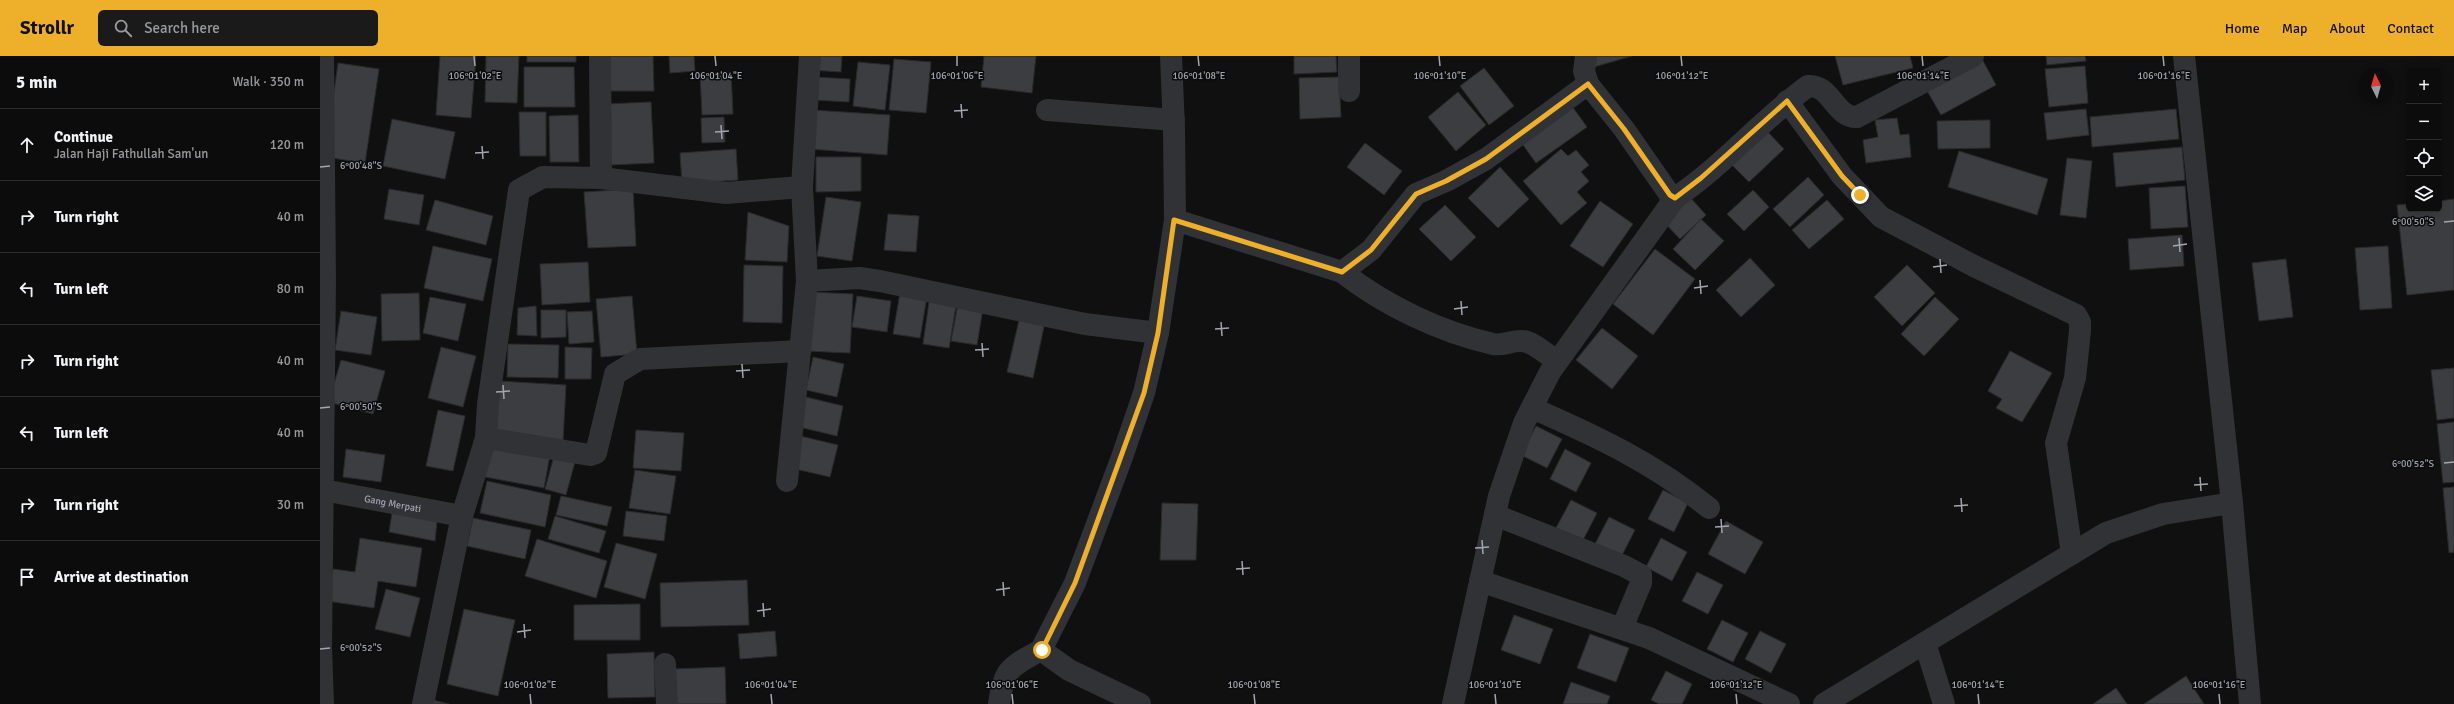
<!DOCTYPE html>
<html lang="en">
<head>
<meta charset="utf-8">
<style>
  :root { --surface:#0c0c0d; --page:#1a1a1b; --text:#f1f3f6; --muted:#9a9b9d; --line:#2c2c2e; --accent:#eeb02a }
  body { margin:0; font-family:Signika,sans-serif; background:var(--page); color:var(--text) }
  .controls { position:absolute; right:12px; top:12px; display:grid; overflow:hidden; border-radius:6px; box-shadow:0 2px 10px #0003 }
  .controls button { width:36px; height:36px; display:grid; place-items:center; padding:0; border:0; border-bottom:1px solid var(--line); background:var(--surface); color:var(--text); font:20px sans-serif }
  .compass { position:absolute; left:2038px; top:12px; width:36px; height:36px; border-radius:50%; background:var(--surface); box-shadow:0 2px 10px #0003; rotate:355deg }
  .stop { position:absolute; width:12px; height:12px; margin:-9px; border:3px solid #eeb02a; border-radius:50%; background:#fff }
  .stop.end { background:#eeb02a; border-color:#fff; box-shadow:0 1px 4px #0008 }
  .list { margin:0; padding:0; list-style:none }
  h2 { display:flex; justify-content:space-between; align-items:center; height:52px; margin:0; padding:0 16px; font-size:17px }
  h2 small { font-size:13px; font-weight:400; color:var(--muted) }
  .list li { display:grid; grid-template-columns:26px 1fr auto; gap:12px; align-items:center; box-sizing:border-box; height:72px; padding:0 16px; border-top:1px solid var(--line) }
  .list b { display:block; font-size:15px; white-space:nowrap }
  .list p { margin:0; font-size:13px; white-space:nowrap; color:var(--muted) }
  .list em { font-size:13px; font-style:normal; color:var(--muted) }
  .icon { flex:none; width:22px; height:22px; fill:none; stroke:currentColor; stroke-width:2; stroke-linecap:round; stroke-linejoin:round }
  .map { position:relative; flex:none; width:2134px; height:648px; overflow:hidden }
  header { display:flex; align-items:center; gap:24px; box-sizing:border-box; height:56px; padding:0 20px; background:var(--accent); color:#111 }
  header strong { font-size:19px }
  nav { display:flex; gap:22px; margin-inline-start:auto; font-size:14px }
  .search { width:280px; height:36px; background:var(--page); display:flex; align-items:center; gap:10px; box-sizing:border-box; padding:0 14px; border-radius:6px; color:var(--muted); font-size:15px }
  main { display:flex }
  aside { flex:1; background:var(--surface) }
  .map>svg:first-child { display:block }
</style>
</head>
<body>
<header>
<strong>Strollr</strong>
<div class="search"><svg class="icon" aria-label="search" viewBox="0 0 24 24"><circle cx="10" cy="10" r="6"/><path d="M15 15l6 6"/></svg>Search here</div>
<nav><a>Home</a><a>Map</a><a>About</a><a>Contact</a></nav>
</header>
<main>
<aside>
<h2>5 min<small>Walk · 350 m</small></h2>
<ul class="list">
<li><svg class="icon" aria-label="ahead" viewBox="0 0 24 24"><path d="M12 20V5M6 11l6-6 6 6"/></svg><div><b>Continue</b><p>Jalan Haji Fathullah Sam'un</p></div><em>120 m</em></li>
<li><svg class="icon" aria-label="right" viewBox="0 0 24 24"><path d="M7 20v-9h11M14 6l5 5-5 5"/></svg><div><b>Turn right</b></div><em>40 m</em></li>
<li><svg class="icon" aria-label="left" viewBox="0 0 24 24"><path d="M17 20v-9H6M10 6l-5 5 5 5"/></svg><div><b>Turn left</b></div><em>80 m</em></li>
<li><svg class="icon" aria-label="right" viewBox="0 0 24 24"><path d="M7 20v-9h11M14 6l5 5-5 5"/></svg><div><b>Turn right</b></div><em>40 m</em></li>
<li><svg class="icon" aria-label="left" viewBox="0 0 24 24"><path d="M17 20v-9H6M10 6l-5 5 5 5"/></svg><div><b>Turn left</b></div><em>40 m</em></li>
<li><svg class="icon" aria-label="right" viewBox="0 0 24 24"><path d="M7 20v-9h11M14 6l5 5-5 5"/></svg><div><b>Turn right</b></div><em>30 m</em></li>
<li><svg class="icon" aria-label="arrive" viewBox="0 0 24 24"><path d="M6 21V4h12l-3 4 3 4H6"/></svg><div><b>Arrive at destination</b></div></li>
</ul>
</aside>
<div class="map">
<svg width="2134" height="648" viewBox="0 0 2134 648">
  <rect width="100%" height="100%" fill="#101011"/>
  <g fill="#3c3d41" stroke="#2a2a2d">
    <path d="M120,0H156L151,62L116,59Z"/>
    <path d="M166,0H199L197,47L165,46Z"/>
    <rect x="207" y="0" width="49" height="6"/>
    <path d="M288,0H333L334,35H289Z"/>
    <path d="M349,0H374L375,15L350,17Z"/>
    <path d="M491,0H522L521,16L490,14Z"/>
    <path d="M664,0H716L712,37L661,31Z"/>
    <path d="M974,0H1016L1017,16L974,18Z"/>
    <path d="M1271,0H1312L1274,11Z"/>
    <path d="M1515,0H1590L1593,12L1523,29Z"/>
    <path d="M1726,0H1765L1766,5L1727,9Z"/>
    <path d="M574,3L611,6L606,57L569,54Z"/>
    <path d="M1662,3L1676,29L1621,59L1606,33Z"/>
    <path d="M538,6L570,9L565,54L533,50Z"/>
    <path d="M18,7L59,13L45,107L5,101Z"/>
    <path d="M1765,10L1768,47L1729,51L1725,13Z"/>
    <path d="M204,11H254L255,51H204Z"/>
    <path d="M1164,12L1194,50L1169,69L1140,30Z"/>
    <path d="M411,16L413,58L382,59L380,17Z"/>
    <path d="M494,21L530,23L529,46L493,44Z"/>
    <path d="M1019,21L1021,61L980,63L979,22Z"/>
    <path d="M1138,36L1166,69L1136,95L1108,61Z"/>
    <path d="M331,46L334,107L290,109L287,48Z"/>
    <path d="M1249,46L1267,71L1216,107L1198,82Z"/>
    <path d="M1766,53L1769,79L1727,84L1724,57Z"/>
    <path d="M1856,53L1859,83L1772,91L1770,61Z"/>
    <path d="M492,54L570,59L567,99L490,93Z"/>
    <path d="M199,56H226V100H200Z"/>
    <path d="M258,59L259,106H230L229,60Z"/>
    <path d="M404,61L405,86L382,87L381,62Z"/>
    <path d="M1577,62L1580,79L1589,78L1591,101L1546,107L1543,84L1558,81L1555,64Z"/>
    <path d="M72,63L135,76L125,123L63,110Z"/>
    <path d="M1670,64V92L1618,93L1617,65Z"/>
    <path d="M1443,71L1464,93L1429,126L1408,105Z"/>
    <path d="M1045,87L1082,115L1064,139L1027,111Z"/>
    <path d="M1862,91L1865,124L1796,131L1793,97Z"/>
    <path d="M416,93L418,124L362,128L360,97Z"/>
    <path d="M1241,93L1248,100L1256,94L1269,109L1261,116L1269,125L1257,136L1267,147L1241,169L1203,125Z"/>
    <path d="M1639,95L1728,123L1717,159L1628,131Z"/>
    <path d="M496,101H541V135L496,136Z"/>
    <path d="M1747,102L1772,105L1766,162L1740,159Z"/>
    <path d="M1180,111L1209,143L1178,172L1148,142Z"/>
    <path d="M1488,121L1504,139L1470,171L1453,153Z"/>
    <path d="M1865,130L1868,171L1831,173L1829,132Z"/>
    <path d="M69,133L104,139L99,169L64,163Z"/>
    <path d="M313,133L316,190L268,192L264,136Z"/>
    <path d="M1433,134L1449,151L1424,175L1407,158Z"/>
    <path d="M1369,140L1386,159L1360,183L1342,164Z"/>
    <path d="M506,141L541,146L532,205L497,200Z"/>
    <path d="M2134,143V234L2087,239L2077,149L2089,148V153H2119V145Z"/>
    <path d="M115,144L173,160L166,189L106,174Z"/>
    <path d="M1507,144L1524,163L1489,193L1472,174Z"/>
    <path d="M1280,145L1313,168L1283,211L1250,190Z"/>
    <path d="M1125,149L1156,181L1131,205L1099,173Z"/>
    <path d="M428,156L469,170L467,206L425,204Z"/>
    <path d="M568,158L599,160L596,196L564,194Z"/>
    <path d="M1381,163L1404,185L1375,214L1353,193Z"/>
    <path d="M1862,179L1864,210L1810,214L1808,183Z"/>
    <path d="M113,190L172,203L163,245L104,232Z"/>
    <path d="M2068,190L2072,252L2040,254L2035,192Z"/>
    <path d="M1335,193L1375,223L1333,279L1293,248Z"/>
    <path d="M1430,202L1455,229L1421,261L1396,234Z"/>
    <path d="M1966,203L1973,261L1939,265L1932,207Z"/>
    <path d="M268,206L270,246L222,249L220,208Z"/>
    <path d="M424,209L463,210L462,267L423,266Z"/>
    <path d="M1587,209L1615,237L1582,270L1554,241Z"/>
    <path d="M581,231L608,235L600,282L573,278Z"/>
    <path d="M489,236L533,238L530,297L485,295Z"/>
    <path d="M99,237L100,284L62,285L61,238Z"/>
    <path d="M610,239L637,244L629,292L603,288Z"/>
    <path d="M312,240L317,298L281,301L276,243Z"/>
    <path d="M537,240L571,245L567,276L532,271Z"/>
    <path d="M110,241L146,248L138,285L103,277Z"/>
    <path d="M1615,241L1639,263L1604,300L1581,278Z"/>
    <path d="M638,248L663,252L657,289L631,285Z"/>
    <path d="M216,250L217,280L197,279L198,252Z"/>
    <path d="M221,254H246V281L221,282Z"/>
    <path d="M21,255L57,261L51,299L15,294Z"/>
    <path d="M272,255L274,286L249,288L247,256Z"/>
    <path d="M700,260L725,266L713,322L687,316Z"/>
    <path d="M1282,272L1318,300L1292,333L1256,304Z"/>
    <path d="M188,288L239,289L238,322L187,321Z"/>
    <path d="M121,291L156,300L143,351L108,342Z"/>
    <path d="M245,291L272,292L271,323H245Z"/>
    <path d="M1690,295L1732,317L1702,366L1676,352L1682,343L1668,335Z"/>
    <path d="M493,301L524,308L517,341L486,334Z"/>
    <path d="M21,304L65,315L53,358L9,346Z"/>
    <path d="M2134,312V362L2117,364L2111,314Z"/>
    <path d="M179,325L246,329L243,385L176,382Z"/>
    <path d="M486,341L523,350L517,380L479,371Z"/>
    <path d="M118,354L145,360L133,415L106,410Z"/>
    <path d="M2134,366V426L2123,427L2117,368Z"/>
    <path d="M1216,370L1242,383L1227,412L1201,399Z"/>
    <path d="M316,374L364,377L361,415L313,412Z"/>
    <path d="M480,380L518,389L510,421L471,412Z"/>
    <path d="M167,386L230,399L224,432L160,420Z"/>
    <path d="M26,393L65,399L61,426L23,421Z"/>
    <path d="M1245,393L1271,407L1256,436L1230,423Z"/>
    <path d="M235,396L256,402L246,439L225,433Z"/>
    <path d="M315,414L356,420L350,458L309,452Z"/>
    <path d="M167,425L231,439L225,471L160,457Z"/>
    <path d="M2134,431V496L2129,497L2123,432Z"/>
    <path d="M1343,434L1368,447L1354,476L1328,463Z"/>
    <path d="M241,440L292,451L287,470L236,459Z"/>
    <path d="M1251,444L1277,457L1262,486L1236,472Z"/>
    <path d="M842,447L878,448L876,504H840Z"/>
    <path d="M306,455L347,460L344,485L303,480Z"/>
    <path d="M72,457L117,465L115,485L69,476Z"/>
    <path d="M235,460L286,475L279,497L228,483Z"/>
    <path d="M1289,461L1315,474L1300,503L1274,490Z"/>
    <path d="M153,462L211,474L205,503L147,490Z"/>
    <path d="M1406,465L1443,486L1425,518L1388,498Z"/>
    <path d="M40,482L102,492L96,531L58,525L54,552L7,545L13,513L35,516Z"/>
    <path d="M1341,482L1367,496L1352,525L1326,511Z"/>
    <path d="M217,483L287,505L276,542L205,520Z"/>
    <path d="M296,487L337,498L325,543L284,531Z"/>
    <path d="M1377,516L1403,529L1388,558L1362,545Z"/>
    <path d="M427,524L429,569L341,571L340,527Z"/>
    <path d="M66,533L100,542L90,581L55,573Z"/>
    <path d="M320,548V584H254V549Z"/>
    <path d="M144,553L195,564L178,640L127,628Z"/>
    <path d="M1194,559L1233,573L1220,608L1181,594Z"/>
    <path d="M1402,564L1428,577L1413,606L1387,593Z"/>
    <path d="M455,575L457,600L420,603L418,578Z"/>
    <path d="M1440,575L1466,588L1451,617L1425,603Z"/>
    <path d="M1270,578L1309,592L1296,626L1257,612Z"/>
    <path d="M334,596L335,641L288,642L287,598Z"/>
    <path d="M405,611L406,648H354L353,613Z"/>
    <path d="M1346,615L1372,628L1362,648H1339L1331,644Z"/>
    <path d="M1866,620L1884,648H1824Z"/>
    <path d="M1251,626L1290,640L1287,648H1243Z"/>
    <path d="M1796,632L1807,648H1773Z"/>
    <path d="M113,644L129,648H112Z"/>
  </g>
  <g fill="none" stroke-linecap="round" stroke-linejoin="round">
    <g stroke="#313236" stroke-width="22">
      <path d="M3,0L5,226L1,592L3,648"/>
      <path d="M280,0L281,122"/>
      <path d="M1029,0V35"/>
      <path d="M1266,0L1264,15L1268,28L1304,73L1350,139L1355,142"/>
      <path d="M1864,0L1912,447L1930,648"/>
      <path d="M1467,45L1522,120L1561,161L1654,210L1756,259L1760,266V275L1755,322L1736,387L1752,498"/>
      <path d="M727,54L854,64"/>
      <path d="M855,164L1022,216C1064,249 1120,276 1173,288C1182,290 1191,285 1200,285C1212,284 1227,299 1237,305"/>
      <path d="M1022,216L1051,194L1096,138L1126,125L1166,103L1268,28"/>
      <path d="M487,225L539,222L560,225L765,268L838,277"/>
      <path d="M1212,352C1276,380 1334,407 1389,452"/>
      <path d="M166,382L270,399L276,397L295,318L320,303L480,295"/>
      <path d="M467,425L487,225L482,131L490,0"/>
      <path id="s1" d="M3,434L142,460"/>
      <path d="M1175,459L1304,510L1321,519V527L1302,572"/>
      <path d="M1160,525L1329,582L1469,648"/>
      <path d="M1605,587L1624,648"/>
      <path d="M345,608L347,648"/>
      <path d="M103,648L142,460L166,382L168,348L199,134L223,121L281,122L406,137L482,131"/>
      <path d="M679,648C684,611 691,611 721,594"/>
      <path d="M820,648L749,614L721,594L755,527L802,401L824,337L838,277L855,164L854,73L851,0"/>
      <path d="M1133,648L1179,440L1204,367L1230,316L1355,142C1403,110 1441,64 1488,30C1511,28 1515,62 1537,61L1653,0"/>
      <path d="M1504,648L1786,477L1843,458L1912,447"/>
    </g>
  </g>
  <g fill="none" stroke-linecap="round" stroke-linejoin="round">
    <path stroke="#eeb02a" stroke-width="5" d="M722,594L755,527L824,337L838,277L854,164L1022,216L1051,194L1096,138L1126,125L1166,103L1268,28L1304,73L1350,139L1355,142L1381,122L1467,45L1522,120L1540,139"/>
  </g>
  <path fill="none" stroke="#a1a6b2" stroke-width="1.5" d="M154,0L155,10M395,0L396,10M637,0V10M878,0L879,10M1119,0L1120,10M1361,0L1362,10M1602,0L1603,10M1843,0L1844,10M641,48L642,62M634,55L648,54M401,69L402,83M395,76L409,75M162,90L163,103M155,97L169,96M0,111L10,110M2124,166L2134,165M1859,182L1860,196M1853,190L1867,188M1620,203L1621,217M1613,211L1627,209M1380,224L1381,238M1374,232L1388,230M1141,245L1142,259M1134,253L1148,251M901,266L902,280M895,273L909,272M662,287L663,301M655,294L669,293M422,308L423,322M416,315L430,314M183,329L184,343M176,336L190,335M0,352L10,351M2124,407L2134,406M1880,421L1881,435M1874,429L1888,428M1641,442L1642,456M1634,450L1648,449M1401,463L1402,477M1395,471L1409,470M1162,484L1163,498M1155,492L1169,491M922,505L923,519M916,513L930,512M683,526L684,540M676,534L690,532M443,547L444,561M437,555L451,553M204,568L205,582M197,576L211,574M0,593L10,592M210,638L211,648M451,638L452,648M692,638L693,648M934,638L935,648M1175,638L1176,648M1416,638L1417,648M1658,638L1659,648M1899,638L1900,648"/>
  <g text-anchor="middle" stroke-width="3" stroke-linejoin="round" paint-order="stroke">
    <g font-size="10" fill="#a1a6b2" stroke="#0b0b0c">
      <text dy="4" stroke="none"><textPath href="#s1" startOffset="71">Gang Merpati</textPath></text>
    </g>
  </g>
  <g font-size="10" text-anchor="middle" fill="#a1a6b2" stroke="#0b0b0c" stroke-width="3" stroke-linejoin="round" paint-order="stroke">
    <text x="155" y="23">106°01'02"E</text>
    <text x="396" y="23">106°01'04"E</text>
    <text x="637" y="23">106°01'06"E</text>
    <text x="879" y="23">106°01'08"E</text>
    <text x="1120" y="23">106°01'10"E</text>
    <text x="1362" y="23">106°01'12"E</text>
    <text x="1603" y="23">106°01'14"E</text>
    <text x="1844" y="23">106°01'16"E</text>
    <text x="41" y="113">6°00'48"S</text>
    <text x="2093" y="169">6°00'50"S</text>
    <text x="41" y="354">6°00'50"S</text>
    <text x="2093" y="411">6°00'52"S</text>
    <text x="41" y="595">6°00'52"S</text>
    <text x="210" y="632">106°01'02"E</text>
    <text x="451" y="632">106°01'04"E</text>
    <text x="692" y="632">106°01'06"E</text>
    <text x="934" y="632">106°01'08"E</text>
    <text x="1175" y="632">106°01'10"E</text>
    <text x="1416" y="632">106°01'12"E</text>
    <text x="1658" y="632">106°01'14"E</text>
    <text x="1899" y="632">106°01'16"E</text>
  </g>
</svg>
<div class="controls">
<button>+</button>
<button>−</button>
<button><svg class="icon" aria-label="locate" viewBox="0 0 24 24"><circle cx="12" cy="12" r="6"/><path d="M12 2v4M12 18v4M2 12h4M18 12h4"/></svg></button>
<button><svg class="icon" aria-label="layers" viewBox="0 0 24 24"><path d="M12 4l9 5-9 5-9-5zM3 14l9 5 9-5"/></svg></button>
</div>
<svg class="compass" viewBox="-18 -18 36 36"><path d="M0-13l5 13h-10z" fill="#e53935"/><path d="M0 13l5-13h-10z" fill="#9a9b9d"/></svg>
<div class="stop" style="left:722px;top:594px"></div>
<div class="stop end" style="left:1540px;top:139px"></div>
</div>
</main>
</body>
</html>
